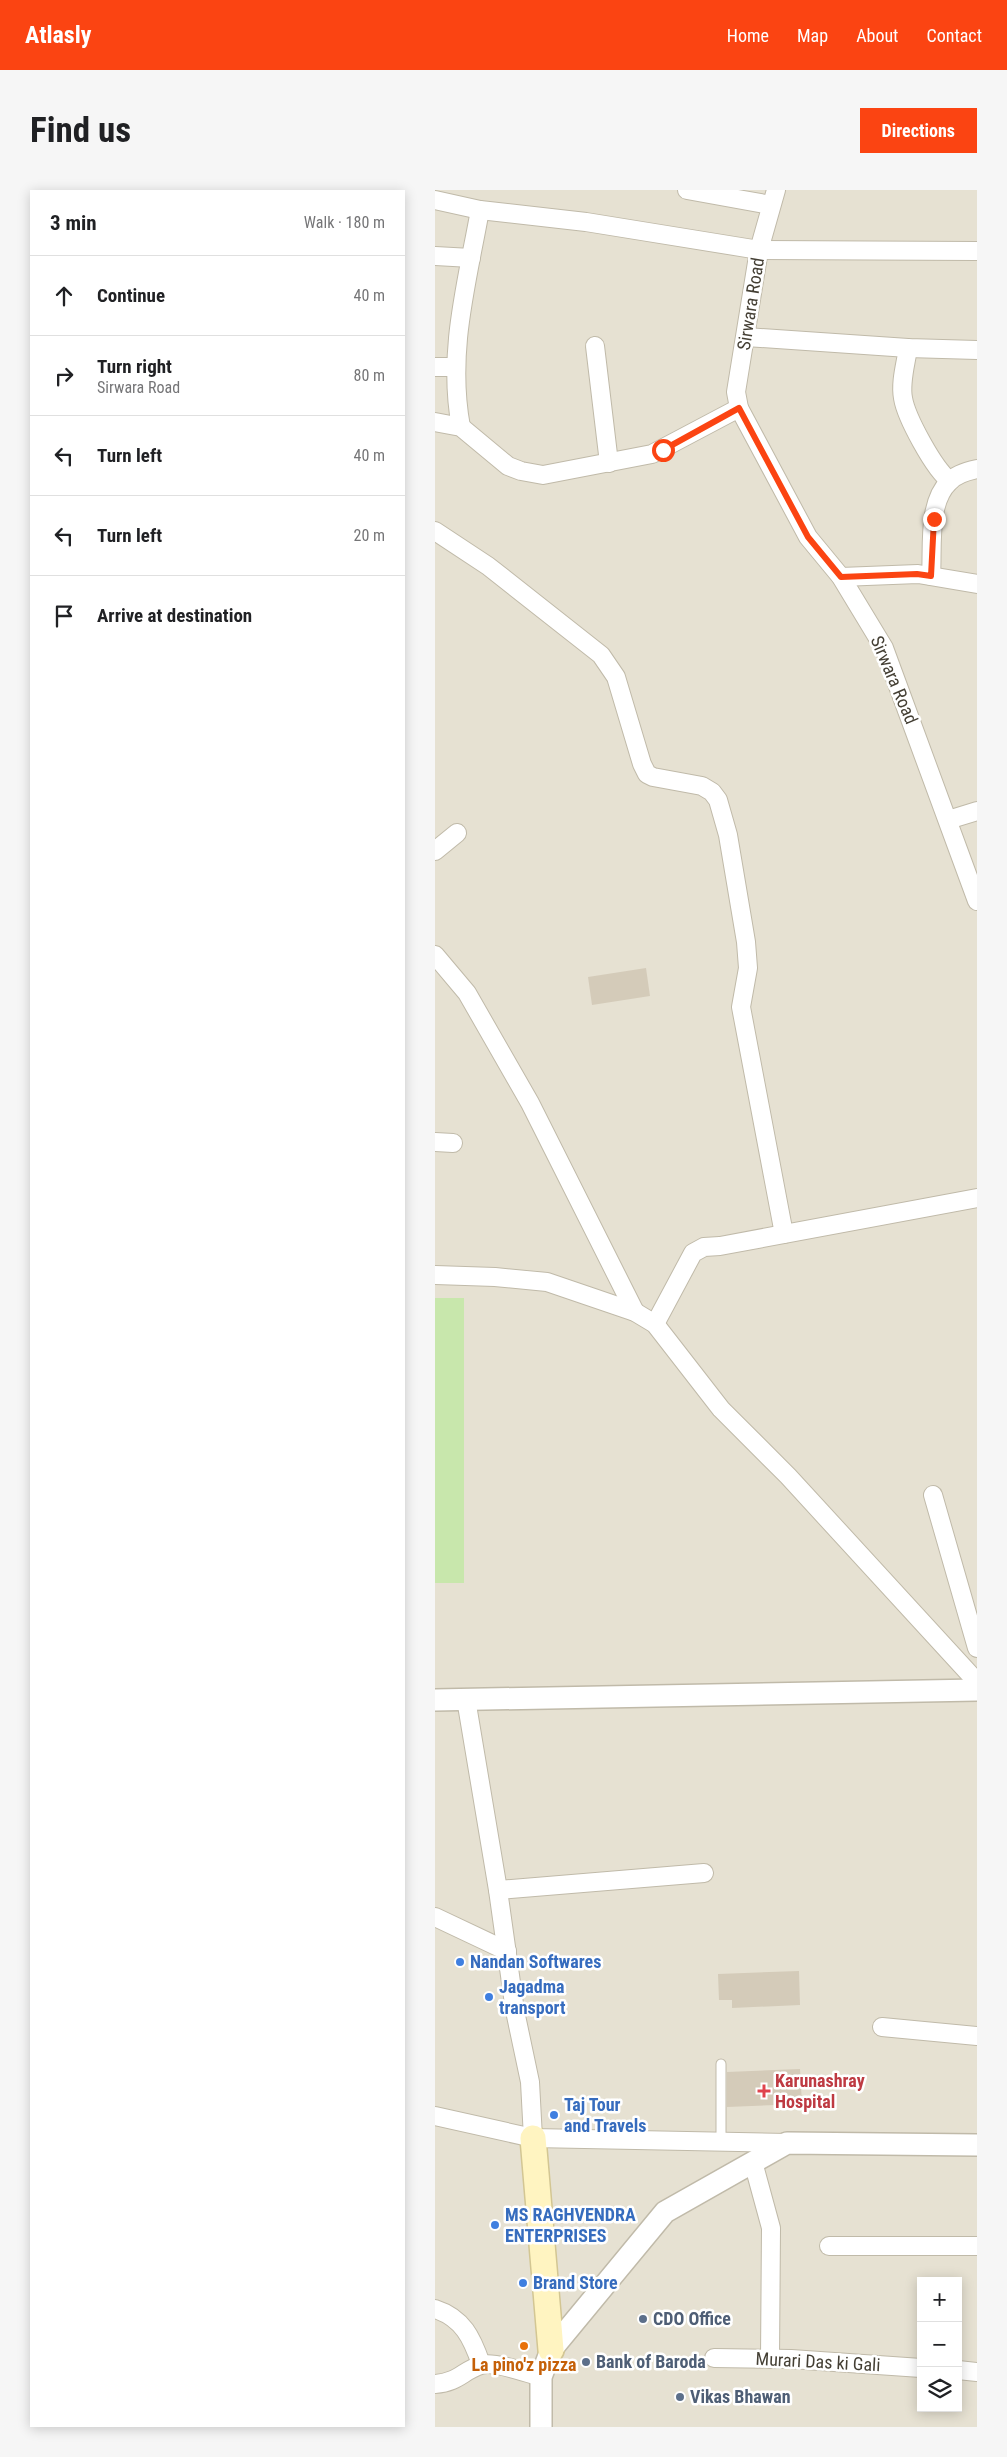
<!DOCTYPE html>
<html lang="en">
<head>
<meta charset="utf-8">
<style>
  :root { --surface:#fff; --page:#f6f6f6; --text:#202124; --muted:#757577; --line:#e0e0e0; --accent:#fb4412 }
  body { margin:0; font-family:"Roboto Condensed",sans-serif; background:var(--page); color:var(--text) }
  .controls { position:absolute; right:15px; bottom:15px; display:grid; overflow:hidden; border-radius:0px; box-shadow:0 2px 12px #0003 }
  .controls button { width:45px; height:45px; display:grid; place-items:center; padding:0; border:0; border-bottom:1px solid var(--line); background:var(--surface); color:var(--text); font:25px sans-serif }
  .stop { position:absolute; width:15px; height:15px; margin:-11px; border:4px solid #fb4412; border-radius:50%; background:#fff }
  .stop.end { background:#fb4412; border-color:#fff; box-shadow:0 1px 5px #0008 }
  .list { margin:0; padding:0; list-style:none }
  h2 { display:flex; justify-content:space-between; align-items:center; height:65px; margin:0; padding:0 20px; font-size:21px }
  h2 small { font-size:16px; font-weight:400; color:var(--muted) }
  .list li { display:grid; grid-template-columns:32px 1fr auto; gap:15px; align-items:center; box-sizing:border-box; height:80px; padding:0 20px; border-top:1px solid var(--line) }
  .list b { display:block; font-size:19px; white-space:nowrap }
  .list p { margin:0; font-size:16px; white-space:nowrap; color:var(--muted) }
  .list em { font-size:16px; font-style:normal; color:var(--muted) }
  .icon { flex:none; width:28px; height:28px; fill:none; stroke:currentColor; stroke-width:2; stroke-linecap:round; stroke-linejoin:round }
  .map { position:relative; flex:none; width:542px; height:2237px; overflow:hidden; border-radius:0px }
  header { display:flex; align-items:center; gap:30px; box-sizing:border-box; height:70px; padding:0 25px; background:var(--accent); color:#fff }
  header strong { font-size:24px }
  nav { display:flex; gap:28px; margin-inline-start:auto; font-size:18px }
  .intro { display:flex; align-items:center; justify-content:space-between; box-sizing:border-box; height:120px; padding:0 30px }
  h1 { margin:0; font-size:35px }
  .button { padding:12px 22px; border-radius:0px; background:var(--accent); color:#fff; font-size:18px; font-weight:700 }
  main { display:flex; gap:30px; padding:0 30px }
  aside { flex:1; background:var(--surface); border-radius:0px; box-shadow:0 2px 12px #0003 }
  .map>svg:first-child { display:block }
</style>
</head>
<body>
<header>
<strong>Atlasly</strong>
<nav><a>Home</a><a>Map</a><a>About</a><a>Contact</a></nav>
</header>
<div class="intro"><h1>Find us</h1><a class="button">Directions</a></div>
<main>
<aside>
<h2>3 min<small>Walk · 180 m</small></h2>
<ul class="list">
<li><svg class="icon" aria-label="ahead" viewBox="0 0 24 24"><path d="M12 20V5M6 11l6-6 6 6"/></svg><div><b>Continue</b></div><em>40 m</em></li>
<li><svg class="icon" aria-label="right" viewBox="0 0 24 24"><path d="M7 20v-9h11M14 6l5 5-5 5"/></svg><div><b>Turn right</b><p>Sirwara Road</p></div><em>80 m</em></li>
<li><svg class="icon" aria-label="left" viewBox="0 0 24 24"><path d="M17 20v-9H6M10 6l-5 5 5 5"/></svg><div><b>Turn left</b></div><em>40 m</em></li>
<li><svg class="icon" aria-label="left" viewBox="0 0 24 24"><path d="M17 20v-9H6M10 6l-5 5 5 5"/></svg><div><b>Turn left</b></div><em>20 m</em></li>
<li><svg class="icon" aria-label="arrive" viewBox="0 0 24 24"><path d="M6 21V4h12l-3 4 3 4H6"/></svg><div><b>Arrive at destination</b></div></li>
</ul>
</aside>
<div class="map">
<svg width="542" height="2237" viewBox="0 0 542 2237">
  <rect width="100%" height="100%" fill="#f2efe4"/>
  <path fill="#e6e1d2" fill-rule="evenodd" d="M0,0H542V2237H0ZM486,2091H523V2218H486Z"/>
  <rect fill="#c8e7ac" x="0" y="1108" width="29" height="285"/>
  <g fill="#d4cbb9">
    <path d="M211,778L215,806L157,815L153,787Z"/>
    <path d="M364,1781L365,1815L297,1818V1810H284L283,1784Z"/>
    <path d="M365,1879L367,1914L292,1917V1882Z"/>
  </g>
  <g fill="none" stroke-linecap="round" stroke-linejoin="round">
    <g stroke="#c0baa9" stroke-width="11">
      <path id="service" d="M286,1952V1874"/>
    </g>
    <g stroke="#c0baa9" stroke-width="20">
      <g id="minor">
        <path d="M252,0L336,15"/>
        <path d="M341,0L324,60L301,202L304,218L373,347L406,387L449,458L542,711"/>
        <path d="M0,10L45,20L151,32L324,60L542,61"/>
        <path d="M0,66L36,68"/>
        <path d="M311,147L473,158L542,160"/>
        <path d="M160,156L174,273"/>
        <path d="M473,158C471,173 465,192 468,208C471,227 499,279 515,291"/>
        <path d="M0,177H20"/>
        <path d="M0,232L26,237L73,276L86,281L108,285L217,264L304,218"/>
        <path d="M26,237C12,162 32,93 45,20"/>
        <path d="M0,341L53,376L166,465L181,487L207,574L212,584L218,587L267,596L277,602L283,610L293,645L311,752L313,778L306,817L349,1044"/>
        <path d="M496,386C498,358 492,313 514,292C521,284 532,281 542,279"/>
        <path d="M406,387L483,384L542,394"/>
        <path d="M513,630L542,621"/>
        <path d="M0,661L22,643"/>
        <path d="M0,765L32,803L95,913L200,1122"/>
        <path d="M0,952L18,953"/>
        <path d="M0,1085L60,1087L112,1092L200,1122L220,1134L286,1219L353,1286L542,1492"/>
        <path d="M220,1134L258,1063L269,1057L285,1056L542,1008"/>
        <path d="M498,1305L542,1458"/>
        <path d="M31,1509L63,1700L80,1821L95,1892L98,1948"/>
        <path d="M63,1700L269,1683"/>
        <path d="M0,1727L72,1761"/>
        <path d="M447,1837L542,1846"/>
        <path d="M0,1926L98,1948L352,1953"/>
        <path d="M318,1972L336,2038L335,2169"/>
        <path d="M394,2056H542"/>
        <path d="M0,2119C28,2128 37,2148 46,2174"/>
        <path d="M279,2168L356,2169L486,2178"/>
        <path d="M523,2180L542,2182"/>
        <path d="M0,2194C24,2192 27,2181 46,2175C58,2171 93,2183 106,2187"/>
      </g>
    </g>
    <g stroke="#c0baa9" stroke-width="24">
      <g id="tertiary">
        <path d="M0,1510L542,1500"/>
        <path d="M106,2237V2187L116,2160L230,2022L352,1953L542,1955"/>
      </g>
    </g>
    <g stroke="#d3c693" stroke-width="28">
      <path id="secondary" d="M98,1948L116,2160"/>
    </g>
    <use href="#service" stroke="#fff" stroke-width="9"/>
    <use href="#minor" stroke="#fff" stroke-width="18"/>
    <use href="#tertiary" stroke="#fff" stroke-width="21"/>
    <use href="#secondary" stroke="#fff4c1" stroke-width="25"/>
  </g>
  <g fill="none" stroke-linecap="round" stroke-linejoin="round">
    <path stroke="#fb4412" stroke-width="6" d="M228,260L304,218L373,347L406,387L482,384L496,386L499,329"/>
  </g>
  <g fill="#3f7fe0" stroke="#fff" stroke-width="2">
    <circle cx="25" cy="1772" r="5"/>
    <circle cx="54" cy="1807" r="5"/>
    <circle cx="119" cy="1925" r="5"/>
    <circle cx="60" cy="2035" r="5"/>
    <circle cx="88" cy="2093" r="5"/>
  </g>
  <path fill="#e0444e" stroke="#fff" stroke-width="2" d="M326.5 1893.5h5v5h5v5h-5v5h-5v-5h-5v-5h5z"/>
  <g fill="#5c6f8a" stroke="#fff" stroke-width="2">
    <circle cx="208" cy="2129" r="5"/>
    <circle cx="151" cy="2172" r="5"/>
    <circle cx="245" cy="2207" r="5"/>
  </g>
  <circle fill="#e8710a" stroke="#fff" stroke-width="2" cx="89" cy="2156" r="5"/>
  <g text-anchor="middle" stroke-width="5" stroke-linejoin="round" paint-order="stroke">
    <g font-size="18" fill="#443f34" stroke="#fff">
      <text transform="translate(316 114) rotate(-81)" y="6">Sirwara Road</text>
      <text transform="translate(459 490) rotate(67)" y="6">Sirwara Road</text>
      <text transform="translate(383 2172) rotate(3)" y="6">Murari Das ki Gali</text>
    </g>
    <g font-size="18" font-weight="bold" fill="#366cbe" stroke="#fff" text-anchor="start">
      <text x="35" y="1778">Nandan Softwares</text>
      <text x="64" y="1803">Jagadma<tspan x="64" dy="21">transport</tspan></text>
      <text x="129" y="1921">Taj Tour<tspan x="129" dy="21">and Travels</tspan></text>
      <text x="70" y="2031">MS RAGHVENDRA<tspan x="70" dy="21">ENTERPRISES</tspan></text>
      <text x="98" y="2099">Brand Store</text>
    </g>
    <g font-size="18" font-weight="bold" fill="#be3a42" stroke="#fff" text-anchor="start">
      <text x="340" y="1897">Karunashray<tspan x="340" dy="21">Hospital</tspan></text>
    </g>
    <g font-size="18" font-weight="bold" fill="#4e5e75" stroke="#fff" text-anchor="start">
      <text x="218" y="2135">CDO Office</text>
      <text x="161" y="2178">Bank of Baroda</text>
      <text x="255" y="2213">Vikas Bhawan</text>
    </g>
    <g font-size="18" font-weight="bold" fill="#c56008" stroke="#fff">
      <text x="89" y="2181">La pino'z pizza</text>
    </g>
  </g>
</svg>
<div class="controls">
<button>+</button>
<button>−</button>
<button><svg class="icon" aria-label="layers" viewBox="0 0 24 24"><path d="M12 4l9 5-9 5-9-5zM3 14l9 5 9-5"/></svg></button>
</div>
<div class="stop" style="left:228px;top:260px"></div>
<div class="stop end" style="left:499px;top:329px"></div>
</div>
</main>
</body>
</html>
